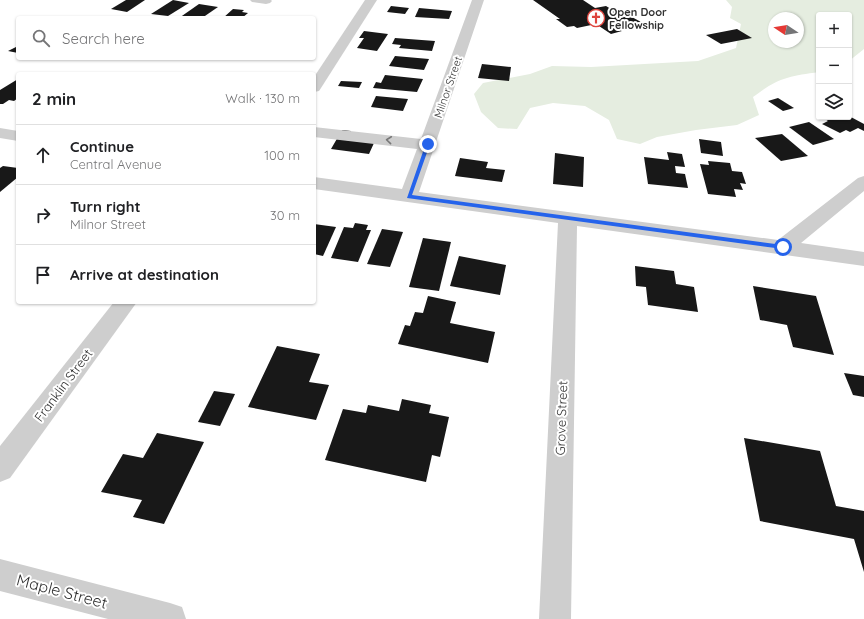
<!DOCTYPE html>
<html lang="en">
<head>
<meta charset="utf-8">
<style>
  :root { --surface:#fff; --page:#f2f2f2; --text:#202124; --muted:#757577; --line:#e0e0e0 }
  body { margin:0; font-family:Quicksand,sans-serif; background:var(--page); color:var(--text) }
  .controls { position:absolute; right:12px; top:12px; display:grid; overflow:hidden; border-radius:4px; box-shadow:0 1px 3px #0004 }
  .controls button { width:36px; height:36px; display:grid; place-items:center; padding:0; border:0; border-bottom:1px solid var(--line); background:var(--surface); color:var(--text); font:20px sans-serif }
  .compass { position:absolute; left:768px; top:12px; width:36px; height:36px; border-radius:50%; background:var(--surface); box-shadow:0 1px 3px #0004; rotate:282deg }
  .stop { position:absolute; width:12px; height:12px; margin:-9px; border:3px solid #2563eb; border-radius:50%; background:#fff }
  .stop.end { background:#2563eb; border-color:#fff; box-shadow:0 1px 4px #0008 }
  .list { margin:0; padding:0; list-style:none }
  h2 { display:flex; justify-content:space-between; align-items:center; height:52px; margin:0; padding:0 16px; font-size:17px }
  h2 small { font-size:13px; font-weight:400; color:var(--muted) }
  .list li { display:grid; grid-template-columns:26px 1fr auto; gap:12px; align-items:center; box-sizing:border-box; height:60px; padding:0 16px; border-top:1px solid var(--line) }
  .list b { display:block; font-size:15px; white-space:nowrap }
  .list p { margin:0; font-size:13px; white-space:nowrap; color:var(--muted) }
  .list em { font-size:13px; font-style:normal; color:var(--muted) }
  .icon { flex:none; width:22px; height:22px; fill:none; stroke:currentColor; stroke-width:2; stroke-linecap:round; stroke-linejoin:round }
  .map { position:relative; flex:none; width:864px; height:619px; overflow:hidden }
  .search { position:absolute; background:var(--surface); box-shadow:0 1px 3px #0004; left:16px; top:16px; width:300px; height:44px; display:flex; align-items:center; gap:10px; box-sizing:border-box; padding:0 14px; border-radius:4px; color:var(--muted); font-size:15px }
  .panel { position:absolute; background:var(--surface); box-shadow:0 1px 3px #0004; left:16px; top:72px; width:300px; height:232px; border-radius:4px }
  .map>svg:first-child { display:block }
</style>
</head>
<body>
<div class="map">
<svg width="864" height="619" viewBox="0 0 864 619">
  <rect width="100%" height="100%" fill="#fff"/>
  <path fill="#e5ede0" fill-rule="evenodd" d="M726,0H864V49L849,61V15H819V72C789,76 778,78 753,97L759,115L737,125L696,130L657,137L640,144L617,139L609,120L585,106L553,103L530,108L517,129L498,128L481,112L474,94L483,83L530,74L552,66L591,67L698,61L736,48L741,24L730,18L732,7ZM774,18H798V42H774Z"/>
  <g fill="#181818">
    <path d="M126,0H145L127,12L111,9Z"/>
    <path d="M173,0L189,3L168,16L151,14Z"/>
    <path d="M533,0H583L595,8L606,6L624,17L630,16L641,22L617,28L622,31L611,34L596,24L577,28L574,26L567,27L556,19H560Z"/>
    <path d="M199,4L218,7L202,18H179Z"/>
    <path d="M391,6L409,8L405,14L387,12Z"/>
    <path d="M419,8L452,11L449,19L415,17Z"/>
    <path d="M233,9L244,10L242,12L248,13L242,18H223Z"/>
    <path d="M737,29L752,38L721,44L706,35Z"/>
    <path d="M364,31L388,34L377,51L357,48L364,38H359Z"/>
    <path d="M395,38L435,41L432,51L399,48L401,45L392,44Z"/>
    <path d="M18,46V53L8,51Z"/>
    <path d="M395,56L429,59L424,70L389,66Z"/>
    <path d="M482,64L511,67L509,81L478,78Z"/>
    <path d="M385,75L423,79L417,92L373,88L376,82L381,83Z"/>
    <path d="M18,79V98L14,101L9,100L3,104H0V90Z"/>
    <path d="M341,81L362,82L359,88L338,86Z"/>
    <path d="M376,96L408,99L403,111L371,107Z"/>
    <path d="M778,98L794,108L783,111L768,101Z"/>
    <path d="M849,116L864,124V131L858,128L850,132L846,130L840,133L822,124L828,121L825,119L830,117Z"/>
    <path d="M809,122L834,139L813,145L789,127Z"/>
    <path d="M342,130L351,131L346,140L374,143L369,154L331,149Z"/>
    <path d="M782,134L808,156L781,161L755,138Z"/>
    <path d="M699,139L721,142L723,156L701,153Z"/>
    <path d="M667,152L682,154L685,167L675,166L676,173L685,174L688,188L648,184L644,157L669,160Z"/>
    <path d="M555,153L584,157L583,187L553,184Z"/>
    <path d="M460,158L488,162L486,168L505,170L502,182L455,176Z"/>
    <path d="M708,161L730,163L732,171L742,172L746,184L740,183L743,190L734,189L736,197L708,194L700,164L709,165Z"/>
    <path d="M3,166L18,168V177L0,192V168Z"/>
    <path d="M355,223L368,225L366,230H371L358,262L331,258L344,227L353,228Z"/>
    <path d="M314,224L336,227L323,256L314,254Z"/>
    <path d="M382,229L403,232L390,267L367,264Z"/>
    <path d="M423,238L451,242L439,291L409,287Z"/>
    <path d="M459,256L506,265L500,295L450,286Z"/>
    <path d="M635,266L674,271L676,284L694,287L698,312L648,305L646,287L636,286Z"/>
    <path d="M753,286L816,296L834,355L793,347L787,325L760,320Z"/>
    <path d="M428,296L456,302L450,323L495,332L488,363L398,344L405,325L410,326L415,312L423,313Z"/>
    <path d="M277,346L320,354L309,382L329,385L316,420L248,407Z"/>
    <path d="M844,373L864,376V397L853,395Z"/>
    <path d="M214,391L235,394L220,426L198,422Z"/>
    <path d="M402,399L431,405L429,413L449,417L440,457L432,455L426,482L325,460L343,409L366,413L368,405L399,411Z"/>
    <path d="M157,433L204,442L164,524L133,517L142,500L101,492L123,454L143,458Z"/>
    <path d="M744,438L820,451L836,506L864,511V572L854,539L760,521Z"/>
  </g>
  <g fill="none" stroke-linecap="round" stroke-linejoin="round">
    <g fill="#cecece" fill-rule="evenodd">
      <path d="M250,0H271L272,1L270,3L266,4L252,2Z"/>
      <path d="M365,0H377L321,88L319,91L314,92V77Z"/>
      <path d="M472,0H484L419,192L778,240L858,178L864,176V191L801,243L864,252V266L577,226L571,619H539L558,223L314,189V177L402,189L417,149L314,137V127L421,139Z"/>
      <path d="M0,128L18,131V141L0,138Z"/>
      <path d="M114,302H137L10,478L0,482V446Z"/>
      <path d="M0,559L170,603L182,607L186,619H108L0,591Z"/>
    </g>
  </g>
  <defs><path id="oneway-chevron" d="M-2-3.5L2.5 0L-2 3.5" fill="none" stroke-width="1.6" stroke-linecap="round" stroke-linejoin="round"/></defs>
  <use stroke="#787878" href="#oneway-chevron" transform="translate(389 140) rotate(-174)"/>
  <path fill="#2563eb" d="M426,143L430,144L412,195L783,245L786,247L783,249L407,198Z"/>
  <defs>
    <g id="church-ring" transform="scale(0.9)"><circle r="9.5" fill="#fff" stroke="#de443d" stroke-width="1.5"/><path d="M-1.2-6h2.4v3.5h3.3v2.4h-3.3V6h-2.4V-.1h-3.3v-2.4h3.3Z" fill="#de443d"/></g>
  </defs>
  <g fill-rule="evenodd">
    <use href="#church-ring" x="596" y="18"/>
  </g>
  <g text-anchor="middle" stroke-width="4" stroke-linejoin="round" paint-order="stroke">
    <g font-size="11" font-weight="bold" fill="#313131" stroke="#fff" text-anchor="start">
      <text x="609" y="16">Open Door<tspan x="609" dy="13">Fellowship</tspan></text>
    </g>
    <g font-size="11" fill="#313131" stroke="#fff">
      <text transform="translate(448 87) rotate(-71)" y="4">Milnor Street</text>
    </g>
    <g font-size="13" fill="#313131" stroke="#fff">
      <text transform="translate(63 385) rotate(-53)" y="5">Franklin Street</text>
      <text transform="translate(561 418) rotate(-88)" y="5">Grove Street</text>
    </g>
    <g font-size="16" fill="#313131" stroke="#fff">
      <text transform="translate(62 591) rotate(15)" y="6">Maple Street</text>
    </g>
  </g>
</svg>
<div class="controls">
<button>+</button>
<button>−</button>
<button><svg class="icon" aria-label="layers" viewBox="0 0 24 24"><path d="M12 4l9 5-9 5-9-5zM3 14l9 5 9-5"/></svg></button>
</div>
<svg class="compass" viewBox="-18 -18 36 36"><path d="M0-13l5 13h-10z" fill="#e53935"/><path d="M0 13l5-13h-10z" fill="#757577"/></svg>
<div class="stop" style="left:783px;top:247px"></div>
<div class="stop end" style="left:428px;top:144px"></div>
<div class="search"><svg class="icon" aria-label="search" viewBox="0 0 24 24"><circle cx="10" cy="10" r="6"/><path d="M15 15l6 6"/></svg>Search here</div>
<section class="panel">
<h2>2 min<small>Walk · 130 m</small></h2>
<ul class="list">
<li><svg class="icon" aria-label="ahead" viewBox="0 0 24 24"><path d="M12 20V5M6 11l6-6 6 6"/></svg><div><b>Continue</b><p>Central Avenue</p></div><em>100 m</em></li>
<li><svg class="icon" aria-label="right" viewBox="0 0 24 24"><path d="M7 20v-9h11M14 6l5 5-5 5"/></svg><div><b>Turn right</b><p>Milnor Street</p></div><em>30 m</em></li>
<li><svg class="icon" aria-label="arrive" viewBox="0 0 24 24"><path d="M6 21V4h12l-3 4 3 4H6"/></svg><div><b>Arrive at destination</b></div></li>
</ul>
</section>
</div>
</body>
</html>
